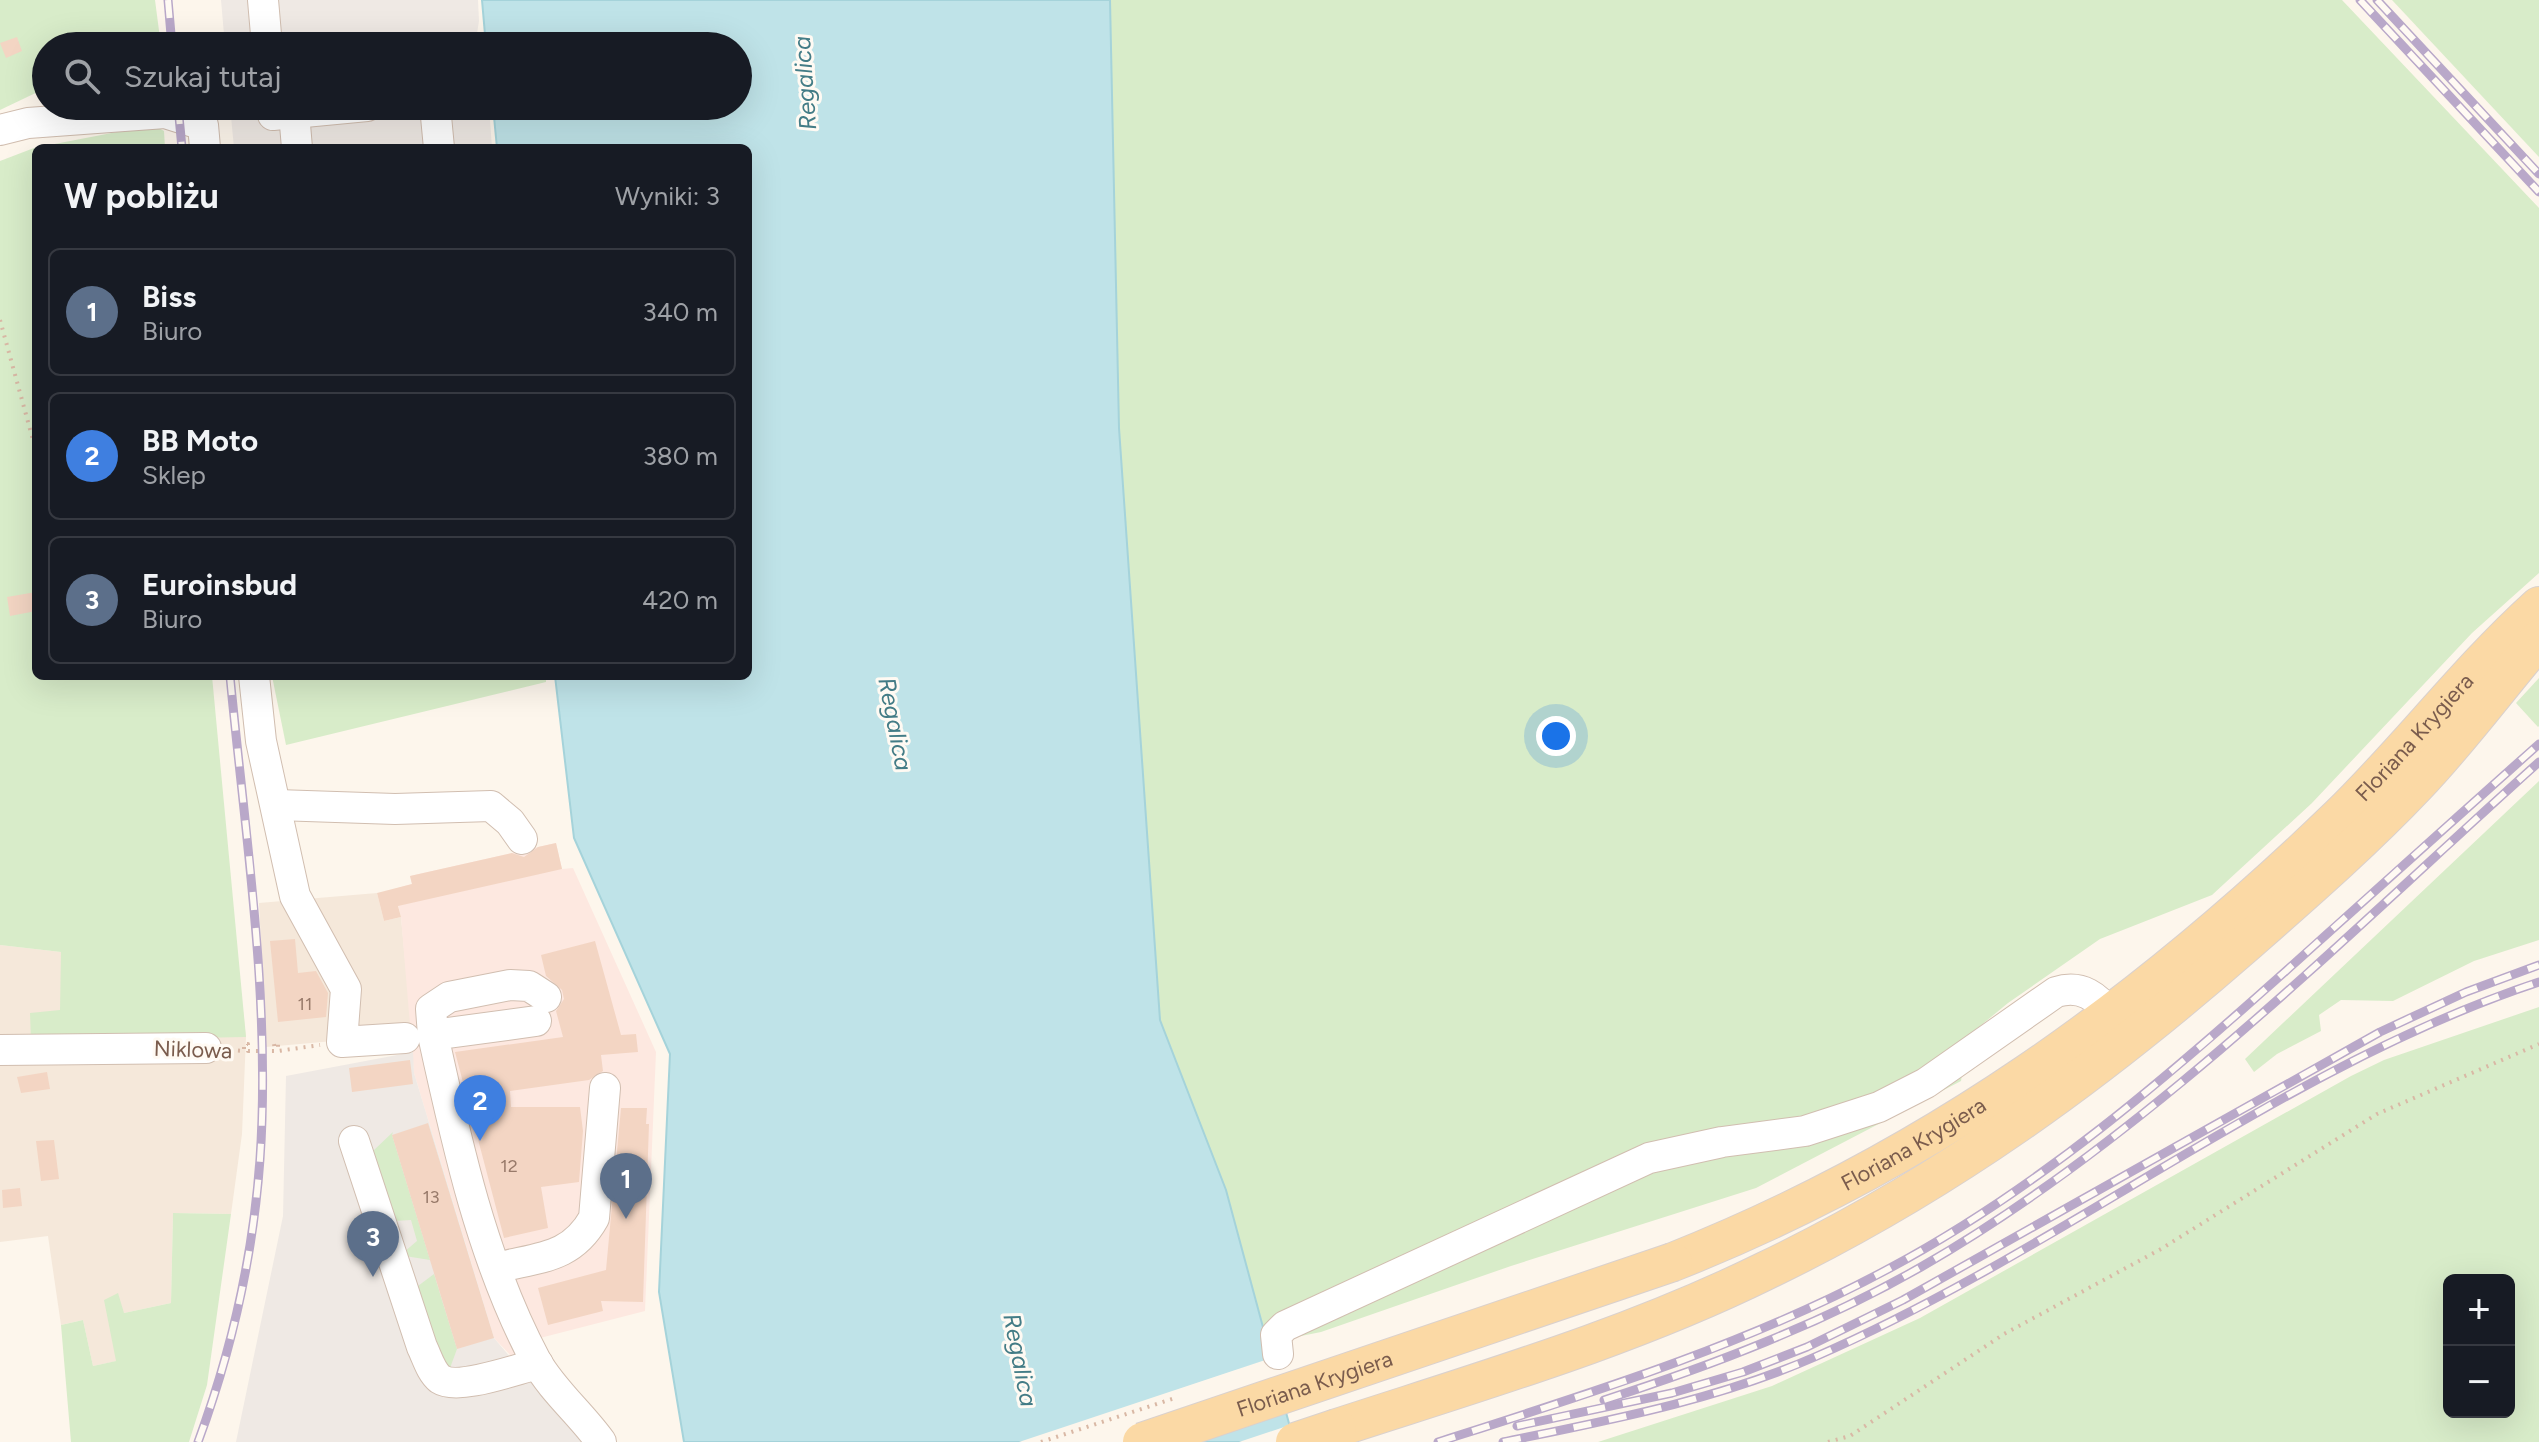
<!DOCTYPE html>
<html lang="pl">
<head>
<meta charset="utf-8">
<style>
  :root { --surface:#171b24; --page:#20242c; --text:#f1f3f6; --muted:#9ea1a6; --line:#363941; --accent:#e76f51 }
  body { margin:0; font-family:Figtree,sans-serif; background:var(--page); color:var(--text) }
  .controls { position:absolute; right:24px; bottom:24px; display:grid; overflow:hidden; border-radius:12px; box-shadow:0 8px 32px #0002 }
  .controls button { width:72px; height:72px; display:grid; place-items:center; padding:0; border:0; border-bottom:2px solid var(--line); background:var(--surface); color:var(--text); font:40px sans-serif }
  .you { position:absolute; left:1556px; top:736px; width:28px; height:28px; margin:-20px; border:6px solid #fff; border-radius:50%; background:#1a73e8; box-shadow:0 0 0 12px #1a73e833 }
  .badge { display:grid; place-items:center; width:52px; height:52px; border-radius:50%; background:var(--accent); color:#fff; font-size:26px; font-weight:700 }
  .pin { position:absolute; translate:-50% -66px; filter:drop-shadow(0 2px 4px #0008) }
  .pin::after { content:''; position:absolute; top:42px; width:28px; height:24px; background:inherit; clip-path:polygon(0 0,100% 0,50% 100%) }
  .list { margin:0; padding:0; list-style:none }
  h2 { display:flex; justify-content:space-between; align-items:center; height:104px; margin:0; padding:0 32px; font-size:34px }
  h2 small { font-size:26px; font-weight:400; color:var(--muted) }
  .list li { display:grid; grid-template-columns:52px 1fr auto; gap:24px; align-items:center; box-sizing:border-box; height:128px; margin:0 16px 16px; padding:0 16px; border:2px solid var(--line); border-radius:12px }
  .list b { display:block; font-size:30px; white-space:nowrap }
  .list p { margin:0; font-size:26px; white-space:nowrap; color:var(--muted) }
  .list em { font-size:26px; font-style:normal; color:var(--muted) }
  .icon { flex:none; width:44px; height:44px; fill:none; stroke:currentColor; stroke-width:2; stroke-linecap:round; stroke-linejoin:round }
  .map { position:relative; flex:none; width:2539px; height:1442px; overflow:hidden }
  .search { position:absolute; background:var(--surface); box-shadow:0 8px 32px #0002; left:32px; top:32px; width:720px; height:88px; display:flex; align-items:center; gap:20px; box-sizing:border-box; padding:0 28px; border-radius:44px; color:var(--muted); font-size:30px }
  .panel { position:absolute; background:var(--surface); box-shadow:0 8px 32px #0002; left:32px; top:144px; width:720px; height:536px; border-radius:12px }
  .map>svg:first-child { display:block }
</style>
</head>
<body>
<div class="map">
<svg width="2539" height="1442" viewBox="0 0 2539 1442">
  <rect width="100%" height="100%" fill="#fdf6ec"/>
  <g fill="#f5e8da">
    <path d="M377,893L384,921L401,917L412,1034L266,1047L259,903Z"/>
    <path d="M232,915L246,1037L242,1134L231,1214L173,1213L171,1303L124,1313L117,1361L93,1366L83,1320L61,1325L48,1236L0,1242V945L61,952Z"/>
  </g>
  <path fill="#fde8e0" d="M556,843L562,869L573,868L656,1052L645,1311L540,1338L531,1377L494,1338L414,1073L401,917L394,889L412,884L410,876Z"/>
  <g fill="#efe9e4">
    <path d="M221,0H478L479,21L475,46H225Z"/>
    <path d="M230,106H489L492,148H234Z"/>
    <path d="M413,1052L414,1073L494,1338L583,1442H236L283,1216L286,1076Z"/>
  </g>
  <g fill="#d8ecc9" fill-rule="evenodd">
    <path d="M0,0H155L161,46H46V88L0,110Z"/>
    <path d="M1110,0H2342L2539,208V573L2472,633L2312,803L2212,895L2100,939L2008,1003L1968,1036L1961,1081L1756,1188L1511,1266L1321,1332L1266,1343L1229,1203L1160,1020L1119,428Z"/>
    <path d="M2392,0H2539V157Z"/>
    <path d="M153,125L164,131L165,148H36V676H212L246,1037L31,1041L30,1013L60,1010L61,952L0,945V161L34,148Z"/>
    <path d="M272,676H546V682L286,745Z"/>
    <path d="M2539,678V726L2538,727L2516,703Z"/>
    <path d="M2539,781V940L2474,961L2393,1001L2341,1000L2319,1015L2321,1031L2277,1054L2254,1072L2245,1059Z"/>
    <path d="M2539,1007V1442H1598L1772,1386L1920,1318L2351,1076L2384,1060ZM2449,1280H2509V1412H2449Z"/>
    <path d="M393,1132L392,1135L430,1260L405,1256L404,1252L417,1241L411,1220L394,1221L373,1151Z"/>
    <path d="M173,1213L231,1214L207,1385L189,1442H71L61,1325L83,1320L93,1366L116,1361L104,1300L118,1293L124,1313L171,1303Z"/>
    <path d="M434,1274L457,1349L450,1368L445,1365L414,1289Z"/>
  </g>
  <path fill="#bfe3e8" stroke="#a5d3da" stroke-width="2" d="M482,0H1110L1119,428L1160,1020L1226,1190L1294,1442H684L659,1292L670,1054L574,838L555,676H748V148H497L493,106H738V46H486Z"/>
  <g fill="#fdf6ec">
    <path d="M1274,1357L1289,1411L1195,1442H1019Z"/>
    <path d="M1293,1424L1298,1442H1239Z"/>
  </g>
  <g fill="#f3d5c3">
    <path d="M17,37L22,51L6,58L0,43Z"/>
    <path d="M36,592V611L10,616L7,597Z"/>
    <path d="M556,843L562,869L398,906L401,917L384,921L377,893L412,884L410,876L512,853L524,857L538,847Z"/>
    <path d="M295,939L298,973L316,971L328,993L326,1017L278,1022L270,941Z"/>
    <path d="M595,941L621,1035L636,1034L638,1052L601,1055L603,1071L589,1080L510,1091L511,1107H580L583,1131L579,1182L541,1187L548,1228L504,1238L455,1052L563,1037L556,1011L564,999L562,990L546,976L541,955Z"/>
    <path d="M410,1060L413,1084L352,1092L349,1068Z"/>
    <path d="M47,1072L50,1089L21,1093L17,1077Z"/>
    <path d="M621,1108H647L646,1124H649L643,1302L601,1301L603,1311L548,1325L538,1288L606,1270Z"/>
    <path d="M428,1123L494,1338L457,1349L392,1135Z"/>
    <path d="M54,1140L59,1179L41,1181L36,1141Z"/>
    <path d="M20,1188L22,1206L3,1208L2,1190Z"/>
  </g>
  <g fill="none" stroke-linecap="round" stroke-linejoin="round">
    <g stroke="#d1beb0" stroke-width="32">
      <g id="minor">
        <path d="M263,0L267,46"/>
        <path d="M272,106L273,115L367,106"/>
        <path d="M435,106L439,148"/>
        <path d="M294,113L297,148"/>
        <path d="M0,130L28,123L165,113L203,125L205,148"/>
        <path d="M254,676L261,741L295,896L346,989L342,1042L405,1038"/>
        <path d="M277,805L395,809L491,806L510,822L522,839"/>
        <path d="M536,1021L433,1035C457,1145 482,1260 536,1361C552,1390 582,1415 601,1442"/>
        <path d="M433,1035L431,1009L449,997L510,985L529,986L546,997"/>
        <path d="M0,1050L206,1048"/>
        <path d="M354,1141L422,1347C427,1357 431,1372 440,1379C458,1391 516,1369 538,1364"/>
        <path d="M496,1268C539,1257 571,1259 594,1218L605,1088"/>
        <path d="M1278,1354L1276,1335L1285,1326L1649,1158L1722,1142L1805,1131L1879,1107L1926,1083L2056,992C2082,984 2097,997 2112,1016"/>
      </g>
    </g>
    <g stroke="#dad1cd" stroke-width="40">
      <g id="major">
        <path id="s1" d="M1673,1262C1930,1160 2141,1008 2339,817C2408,750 2467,671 2539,606"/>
        <path d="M1337,1428C1481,1381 1629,1338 1765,1271C1944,1185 2094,1076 2244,945C2302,894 2362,842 2416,785C2460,739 2498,687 2539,639"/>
      </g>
    </g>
    <g stroke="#d9b8a5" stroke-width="4" stroke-dasharray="2 6" stroke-linecap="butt">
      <path d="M0,320L36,451"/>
      <path d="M230,1050L244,1051V1044H248V1051H275L274,1044L278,1043V1051L320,1045"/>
      <path d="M1828,1442L1850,1436L2004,1334L2161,1249L2377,1114L2539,1044"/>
    </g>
    <use href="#minor" stroke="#fff" stroke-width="30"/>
    <use href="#major" stroke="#fbd9a5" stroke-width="38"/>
    <g stroke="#b9a8c9" stroke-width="9">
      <g id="rail">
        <path d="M168,0L172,46"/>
        <path d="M2360,0L2539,192"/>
        <path d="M2377,0L2539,174"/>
        <path d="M178,106L182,148"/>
        <path d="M1604,1400C1713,1365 1821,1324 1921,1267C2146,1138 2346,935 2539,762"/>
        <path d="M1517,1426L1672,1393L1743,1372L1807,1347L1903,1300L2380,1032L2466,992L2539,965"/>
        <path d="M198,1442C232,1350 253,1257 260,1159C271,1001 245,834 230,676"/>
        <path d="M1438,1442C1591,1393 1747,1345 1890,1268C2041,1187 2170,1075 2297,961C2377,889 2458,816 2539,744"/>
        <path d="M1503,1442C1610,1420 1717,1400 1817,1356C2063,1249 2284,1066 2539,982"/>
      </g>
    </g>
    <use href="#rail" stroke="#fffaf3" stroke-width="6" stroke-dasharray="18" stroke-linecap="butt"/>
    <g stroke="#dad1cd" stroke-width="40" stroke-linecap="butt">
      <g id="major-bridge">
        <path id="s2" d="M1142,1442L1673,1262"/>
        <path d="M1295,1442L1337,1428"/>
      </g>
    </g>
    <path stroke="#d9b8a5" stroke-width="4" stroke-dasharray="2 6" stroke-linecap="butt" d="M1041,1442L1175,1398"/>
    <use href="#major-bridge" stroke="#fbd9a5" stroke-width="38"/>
  </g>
  <g text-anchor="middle" stroke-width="6" stroke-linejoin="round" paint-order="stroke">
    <g font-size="18" fill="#987a6a">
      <text x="305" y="1010">11</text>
      <text x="509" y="1172">12</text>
      <text x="431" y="1203">13</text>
    </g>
    <g font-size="22" fill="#7a5c4d" stroke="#fffaf3">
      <text dy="8" stroke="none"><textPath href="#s1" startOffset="916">Floriana Krygiera</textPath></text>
      <text transform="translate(193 1049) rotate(2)" y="8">Niklowa</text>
      <text dy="8" stroke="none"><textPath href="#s1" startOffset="268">Floriana Krygiera</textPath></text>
      <text dy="8" stroke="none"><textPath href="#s2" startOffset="182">Floriana Krygiera</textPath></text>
    </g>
    <g font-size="24" font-style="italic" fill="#437c86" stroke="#fffaf3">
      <text transform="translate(805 83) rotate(-94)" y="8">Regalica</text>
      <text transform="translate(895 724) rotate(79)" y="8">Regalica</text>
      <text transform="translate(1020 1360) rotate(79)" y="8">Regalica</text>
    </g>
  </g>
</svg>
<div class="controls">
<button>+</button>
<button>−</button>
</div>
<div class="you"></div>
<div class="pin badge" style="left:626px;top:1219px;background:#5c6f8a">1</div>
<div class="pin badge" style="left:480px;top:1141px;background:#3f7fe0">2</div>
<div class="pin badge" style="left:373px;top:1277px;background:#5c6f8a">3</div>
<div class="search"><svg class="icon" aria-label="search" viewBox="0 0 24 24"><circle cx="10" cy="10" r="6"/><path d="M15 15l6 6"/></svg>Szukaj tutaj</div>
<section class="panel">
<h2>W pobliżu<small>Wyniki: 3</small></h2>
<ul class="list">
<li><span class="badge" style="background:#5c6f8a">1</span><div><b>Biss</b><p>Biuro</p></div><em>340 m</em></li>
<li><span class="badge" style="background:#3f7fe0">2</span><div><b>BB Moto</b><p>Sklep</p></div><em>380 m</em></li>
<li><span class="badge" style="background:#5c6f8a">3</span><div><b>Euroinsbud</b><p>Biuro</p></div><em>420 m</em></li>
</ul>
</section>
</div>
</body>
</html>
